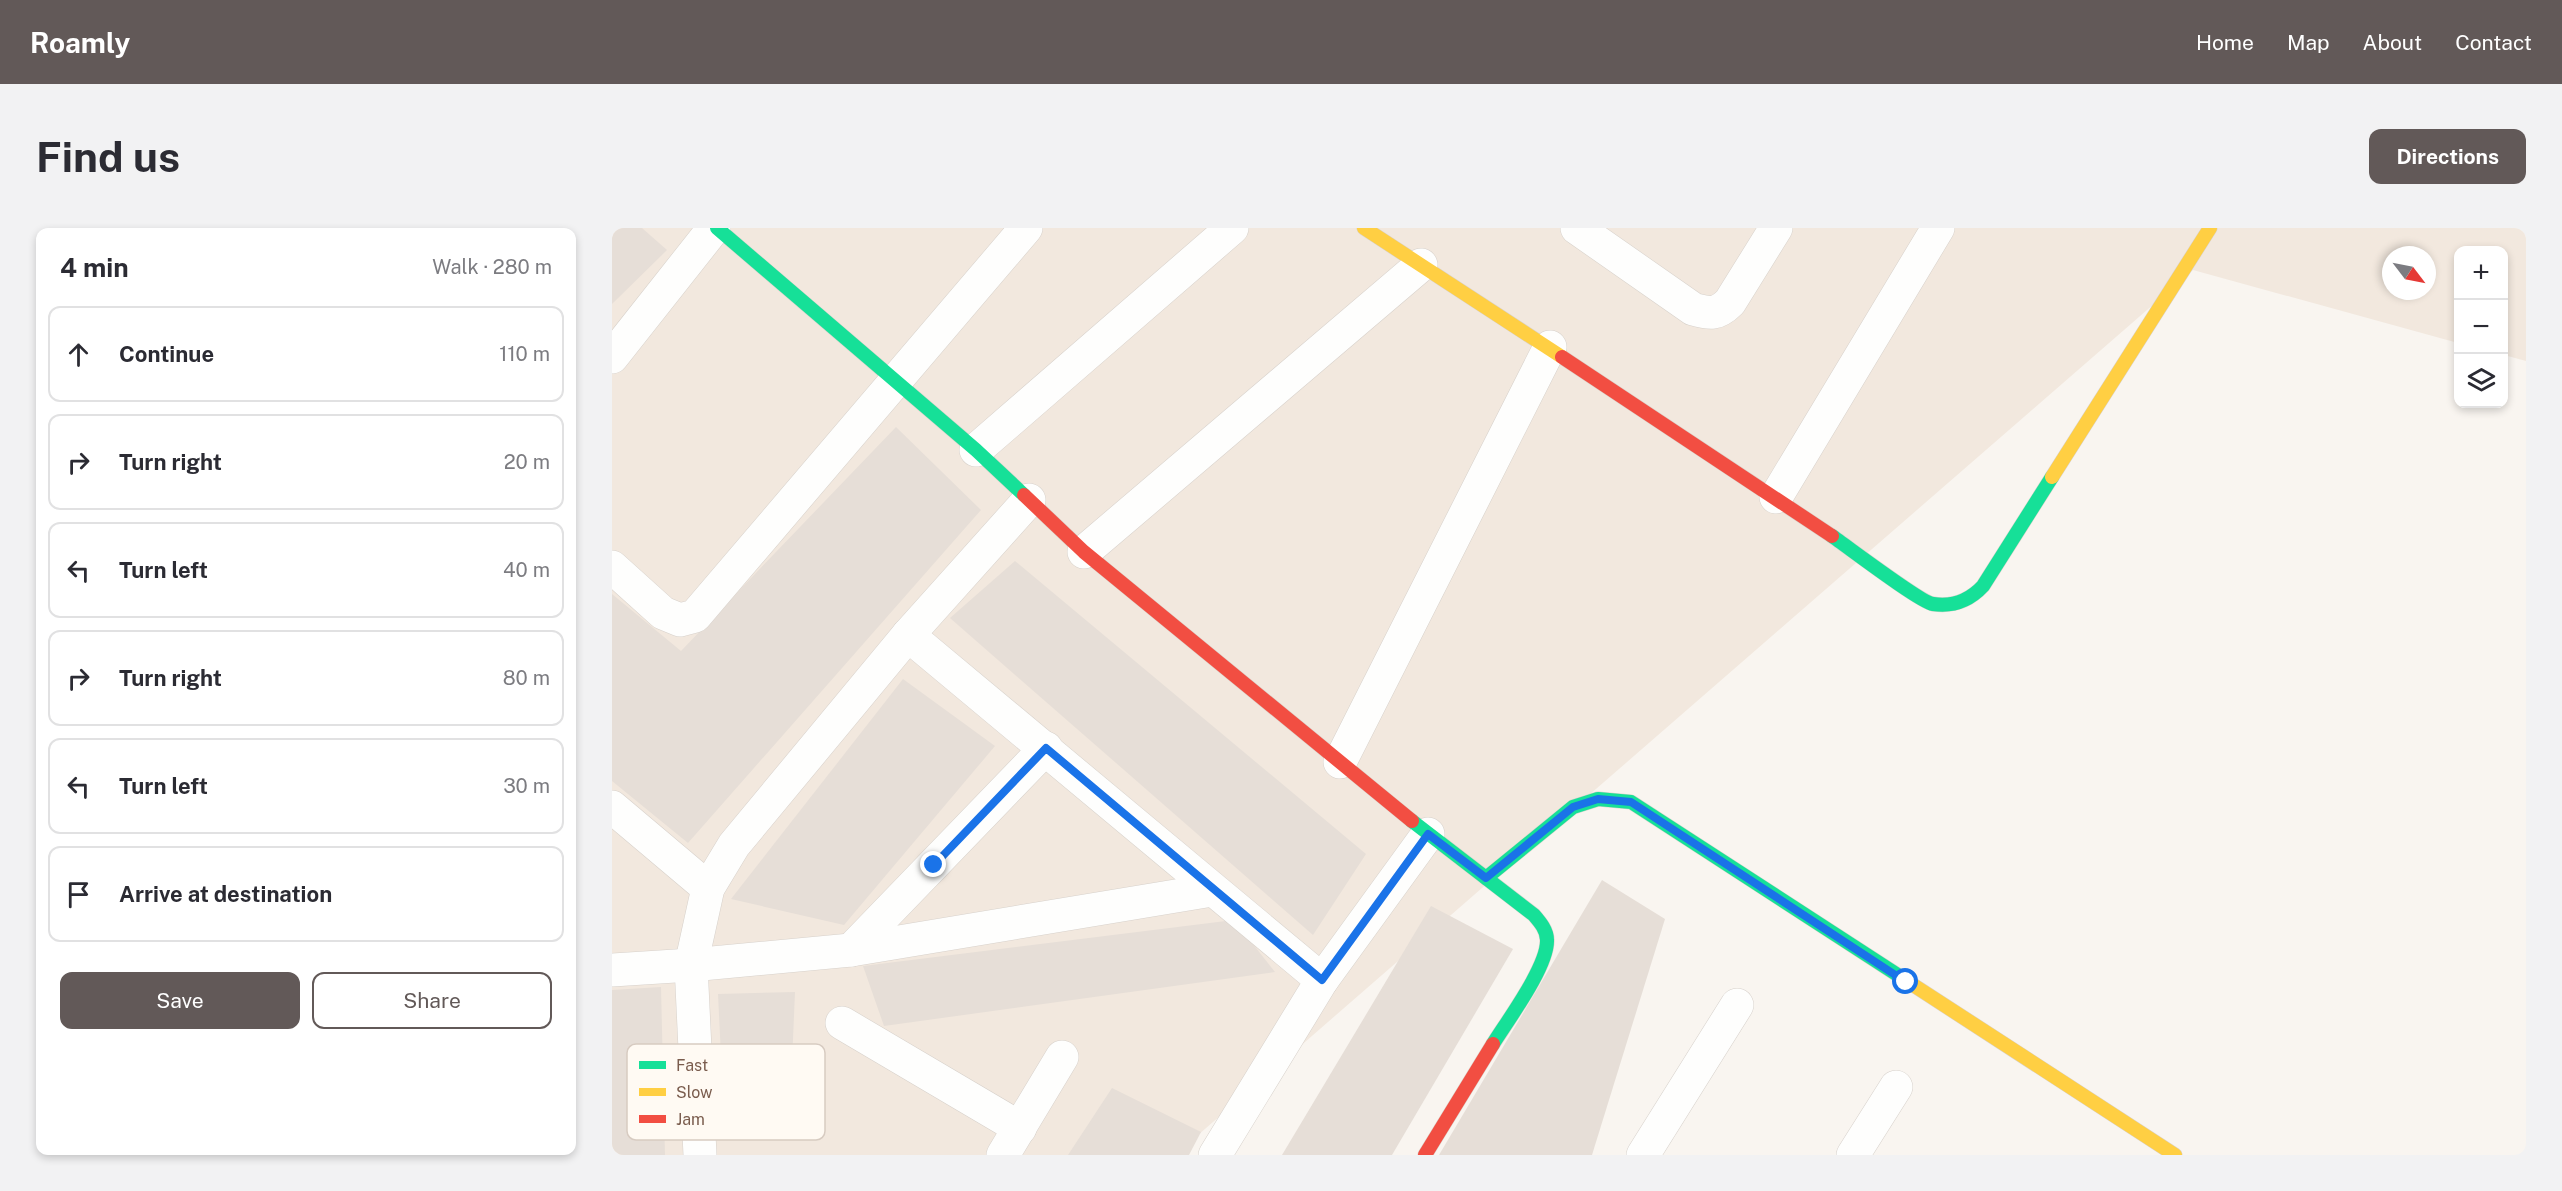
<!DOCTYPE html>
<html lang="en">
<head>
<meta charset="utf-8">
<style>
  :root { --surface:#fff; --page:#f2f2f3; --text:#2b2b33; --muted:#7c7c81; --line:#e1e1e2; --accent:#625958 }
  body { margin:0; font-family:"Public Sans",sans-serif; background:var(--page); color:var(--text) }
  .controls { position:absolute; right:18px; top:18px; display:grid; overflow:hidden; border-radius:12px; box-shadow:0 3px 9px #0003 }
  .controls button { width:54px; height:54px; display:grid; place-items:center; padding:0; border:0; border-bottom:2px solid var(--line); background:var(--surface); color:var(--text); font:30px sans-serif }
  .compass { position:absolute; left:1770px; top:18px; width:54px; height:54px; border-radius:50%; background:var(--surface); box-shadow:0 3px 9px #0003; rotate:122deg }
  .stop { position:absolute; width:18px; height:18px; margin:-14px; border:4px solid #1a73e8; border-radius:50%; background:#fff }
  .stop.end { background:#1a73e8; border-color:#fff; box-shadow:0 2px 6px #0008 }
  .list { margin:0; padding:0; list-style:none }
  h2 { display:flex; justify-content:space-between; align-items:center; height:78px; margin:0; padding:0 24px; font-size:26px }
  h2 small { font-size:20px; font-weight:400; color:var(--muted) }
  .list li { display:grid; grid-template-columns:39px 1fr auto; gap:18px; align-items:center; box-sizing:border-box; height:96px; margin:0 12px 12px; padding:0 12px; border:2px solid var(--line); border-radius:12px }
  .list b { display:block; font-size:22px; white-space:nowrap }
  .list em { font-size:20px; font-style:normal; color:var(--muted) }
  .actions { display:flex; gap:12px; padding:18px 24px }
  .actions a { flex:1; padding:14px 0; border:2px solid var(--accent); border-radius:12px; text-align:center; font-size:21px; color:var(--accent) }
  .actions .main { background:var(--accent); color:#fff }
  .icon { flex:none; width:33px; height:33px; fill:none; stroke:currentColor; stroke-width:2; stroke-linecap:round; stroke-linejoin:round }
  .map { position:relative; flex:none; width:1914px; height:927px; overflow:hidden; border-radius:12px }
  header { display:flex; align-items:center; gap:36px; box-sizing:border-box; height:84px; padding:0 30px; background:var(--accent); color:#fff }
  header strong { font-size:28px }
  nav { display:flex; gap:33px; margin-inline-start:auto; font-size:21px }
  .intro { display:flex; align-items:center; justify-content:space-between; box-sizing:border-box; height:144px; padding:0 36px }
  h1 { margin:0; font-size:42px }
  .button { padding:15px 27px; border-radius:12px; background:var(--accent); color:#fff; font-size:21px; font-weight:700 }
  main { display:flex; gap:36px; padding:0 36px }
  aside { flex:1; background:var(--surface); border-radius:12px; box-shadow:0 3px 9px #0003 }
  .map>svg:first-child { display:block }
</style>
</head>
<body>
<header>
<strong>Roamly</strong>
<nav><a>Home</a><a>Map</a><a>About</a><a>Contact</a></nav>
</header>
<div class="intro"><h1>Find us</h1><a class="button">Directions</a></div>
<main>
<aside>
<h2>4 min<small>Walk · 280 m</small></h2>
<ul class="list">
<li><svg class="icon" aria-label="ahead" viewBox="0 0 24 24"><path d="M12 20V5M6 11l6-6 6 6"/></svg><div><b>Continue</b></div><em>110 m</em></li>
<li><svg class="icon" aria-label="right" viewBox="0 0 24 24"><path d="M7 20v-9h11M14 6l5 5-5 5"/></svg><div><b>Turn right</b></div><em>20 m</em></li>
<li><svg class="icon" aria-label="left" viewBox="0 0 24 24"><path d="M17 20v-9H6M10 6l-5 5 5 5"/></svg><div><b>Turn left</b></div><em>40 m</em></li>
<li><svg class="icon" aria-label="right" viewBox="0 0 24 24"><path d="M7 20v-9h11M14 6l5 5-5 5"/></svg><div><b>Turn right</b></div><em>80 m</em></li>
<li><svg class="icon" aria-label="left" viewBox="0 0 24 24"><path d="M17 20v-9H6M10 6l-5 5 5 5"/></svg><div><b>Turn left</b></div><em>30 m</em></li>
<li><svg class="icon" aria-label="arrive" viewBox="0 0 24 24"><path d="M6 21V4h12l-3 4 3 4H6"/></svg><div><b>Arrive at destination</b></div></li>
</ul>
<div class="actions"><a class="main">Save</a><a>Share</a></div>
</aside>
<div class="map">
<svg width="1914" height="927" viewBox="0 0 1914 927">
  <rect width="100%" height="100%" fill="#f9f5f0"/>
  <path fill="#f2e8de" fill-rule="evenodd" d="M0,0H1914V133L1892,127V22H1846V115L1581,42L563,927H0ZM1779,27H1815V63H1779Z"/>
  <g fill="#e6ded7">
    <path d="M0,0H30L55,22L0,76Z"/>
    <path d="M284,199L369,282L76,615L0,553V366L69,423Z"/>
    <path d="M403,333L754,626L701,707L338,390Z"/>
    <path d="M291,451L383,518L232,697L119,671Z"/>
    <path d="M990,652L1053,691L980,927H827Z"/>
    <path d="M819,678L901,721L780,927H670Z"/>
    <path d="M622,692L663,744L272,798L251,738Z"/>
    <path d="M49,759L53,927H0V762Z"/>
    <path d="M183,764L178,882L112,890L106,766Z"/>
    <path d="M500,860L589,904L577,927H456Z"/>
  </g>
  <g fill="none" stroke-linecap="round" stroke-linejoin="round">
    <g stroke="#d7d1cb" stroke-width="34">
      <g id="street">
        <path d="M965,0L1081,81C1098,86 1105,87 1118,74L1164,0"/>
        <path d="M0,129L102,0"/>
        <path d="M364,222L620,0"/>
        <path d="M1164,269L1326,0"/>
        <path d="M472,324L809,37"/>
        <path d="M0,339L51,385L68,392L83,388L414,0"/>
        <path d="M296,407L710,752"/>
        <path d="M728,534L938,119"/>
        <path d="M0,579L96,660"/>
        <path d="M239,722L434,520"/>
        <path d="M0,742L79,737L239,722L600,662"/>
        <path d="M230,795L408,900"/>
        <path d="M88,927L79,737L96,660L122,617L296,407L417,272"/>
        <path d="M391,927L450,829"/>
        <path d="M603,927L710,752L816,606"/>
        <path d="M1031,927L1125,777"/>
        <path d="M1241,927L1284,859"/>
      </g>
    </g>
    <g stroke="#d9d2cb" stroke-width="15">
      <g id="fast">
        <path d="M105,0L364,222L412,267"/>
        <path d="M1220,308C1236,319 1308,374 1321,376C1341,379 1357,373 1371,358L1440,249"/>
        <path d="M800,593L922,687C928,694 935,702 935,712C936,738 896,792 881,816"/>
        <path d="M874,650L961,579L986,571L1019,574L1295,753"/>
      </g>
    </g>
    <g stroke="#d9d2cb" stroke-width="15">
      <g id="slow">
        <path d="M752,0L950,129"/>
        <path d="M1440,249L1598,0"/>
        <path d="M1295,753L1563,927"/>
      </g>
    </g>
    <g stroke="#d9d2cb" stroke-width="15">
      <g id="jam">
        <path d="M950,129L1220,308"/>
        <path d="M412,267L472,324L800,593"/>
        <path d="M813,927L881,816"/>
      </g>
    </g>
    <use href="#street" stroke="#fefefd" stroke-width="33"/>
    <use href="#fast" stroke="#16e098" stroke-width="14"/>
    <use href="#slow" stroke="#ffcf43" stroke-width="14"/>
    <use href="#jam" stroke="#f24e42" stroke-width="14"/>
  </g>
  <g fill="none" stroke-linecap="round" stroke-linejoin="round">
    <path stroke="#1a73e8" stroke-width="8" d="M322,637L434,520L710,752L816,606L874,650L961,579L986,571L1019,574L1294,754"/>
  </g>
  <rect x="15" y="816" width="198" height="96" rx="9" fill="#fffaf3" stroke="#d7cbc1" stroke-width="1.5"/>
  <rect x="27" y="833" width="27" height="8" fill="#16e098"/>
  <rect x="27" y="860" width="27" height="8" fill="#ffcf43"/>
  <rect x="27" y="887" width="27" height="8" fill="#f24e42"/>
  <g font-size="16" fill="#7a5c4d">
    <text x="64" y="843">Fast</text>
    <text x="64" y="870">Slow</text>
    <text x="64" y="897">Jam</text>
  </g>
</svg>
<div class="controls">
<button>+</button>
<button>−</button>
<button><svg class="icon" aria-label="layers" viewBox="0 0 24 24"><path d="M12 4l9 5-9 5-9-5zM3 14l9 5 9-5"/></svg></button>
</div>
<svg class="compass" viewBox="-18 -18 36 36"><path d="M0-13l5 13h-10z" fill="#e53935"/><path d="M0 13l5-13h-10z" fill="#7c7c81"/></svg>
<div class="stop" style="left:1294px;top:754px"></div>
<div class="stop end" style="left:322px;top:637px"></div>
</div>
</main>
</body>
</html>
